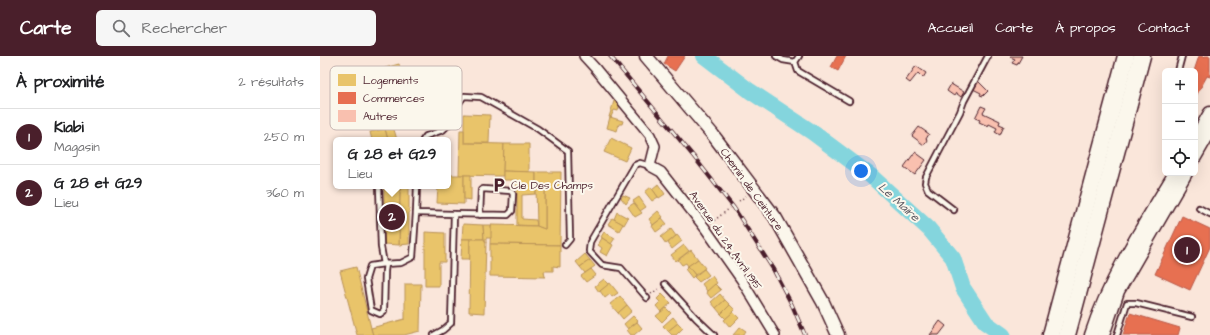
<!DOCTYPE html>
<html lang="fr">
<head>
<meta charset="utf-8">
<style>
  :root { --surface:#fff; --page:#f6f6f6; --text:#202124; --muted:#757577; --line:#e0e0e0; --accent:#4a1f2b }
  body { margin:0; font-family:"Architects Daughter",sans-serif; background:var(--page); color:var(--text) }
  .controls { position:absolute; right:12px; top:12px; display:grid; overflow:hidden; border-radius:6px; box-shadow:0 4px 16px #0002 }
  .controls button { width:36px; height:36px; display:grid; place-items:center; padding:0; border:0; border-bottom:1px solid var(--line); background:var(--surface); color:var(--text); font:20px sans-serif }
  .you { position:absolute; left:541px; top:115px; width:14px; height:14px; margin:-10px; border:3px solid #fff; border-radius:50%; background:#1a73e8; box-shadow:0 0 0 6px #1a73e833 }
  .badge { display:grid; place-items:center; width:26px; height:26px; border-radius:50%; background:var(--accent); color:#fff; font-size:13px; font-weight:700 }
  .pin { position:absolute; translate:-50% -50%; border:2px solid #fff; box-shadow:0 1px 4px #0006 }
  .popup { position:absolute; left:13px; top:81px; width:118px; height:52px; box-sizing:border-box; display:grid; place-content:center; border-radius:6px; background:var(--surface); filter:drop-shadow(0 1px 3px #0005); font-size:13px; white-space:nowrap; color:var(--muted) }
  .popup b { font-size:15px; color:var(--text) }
  .popup::after { content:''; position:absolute; left:50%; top:100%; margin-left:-8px; border:8px solid transparent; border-top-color:var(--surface) }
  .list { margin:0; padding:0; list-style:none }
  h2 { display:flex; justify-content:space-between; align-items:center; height:52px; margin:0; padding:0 16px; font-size:17px }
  h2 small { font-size:13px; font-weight:400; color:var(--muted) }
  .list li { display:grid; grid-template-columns:26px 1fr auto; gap:12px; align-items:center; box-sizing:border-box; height:56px; padding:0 16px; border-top:1px solid var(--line) }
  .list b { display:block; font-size:15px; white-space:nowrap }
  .list p { margin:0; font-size:13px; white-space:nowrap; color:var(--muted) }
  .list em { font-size:13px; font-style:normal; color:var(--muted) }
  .icon { flex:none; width:22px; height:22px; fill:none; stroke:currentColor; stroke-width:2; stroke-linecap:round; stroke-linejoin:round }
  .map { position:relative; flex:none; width:890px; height:279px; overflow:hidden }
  header { display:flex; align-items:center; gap:24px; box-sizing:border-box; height:56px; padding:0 20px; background:var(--accent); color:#fff }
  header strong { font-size:19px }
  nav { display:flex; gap:22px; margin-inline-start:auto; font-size:14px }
  .search { width:280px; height:36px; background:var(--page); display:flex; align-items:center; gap:10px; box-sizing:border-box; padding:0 14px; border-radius:6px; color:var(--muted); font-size:15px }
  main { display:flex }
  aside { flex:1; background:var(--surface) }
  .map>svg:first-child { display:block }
</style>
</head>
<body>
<header>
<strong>Carte</strong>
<div class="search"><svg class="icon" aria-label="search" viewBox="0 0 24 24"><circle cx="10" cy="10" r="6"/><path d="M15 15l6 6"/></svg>Rechercher</div>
<nav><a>Accueil</a><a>Carte</a><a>À propos</a><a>Contact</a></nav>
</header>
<main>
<aside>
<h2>À proximité<small>2 résultats</small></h2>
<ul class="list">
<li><span class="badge">1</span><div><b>Kiabi</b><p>Magasin</p></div><em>250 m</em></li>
<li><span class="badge">2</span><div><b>G 28 et G29</b><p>Lieu</p></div><em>360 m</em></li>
</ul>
</aside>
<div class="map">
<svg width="890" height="279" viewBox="0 0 890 279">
  <rect width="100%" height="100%" fill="#fae6da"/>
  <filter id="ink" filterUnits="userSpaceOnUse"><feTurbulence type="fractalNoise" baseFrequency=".025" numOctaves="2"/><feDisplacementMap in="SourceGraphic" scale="8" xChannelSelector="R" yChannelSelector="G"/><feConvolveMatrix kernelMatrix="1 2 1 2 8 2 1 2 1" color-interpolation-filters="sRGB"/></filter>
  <g filter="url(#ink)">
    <g fill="#e9c46a" stroke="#b99257">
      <path d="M79,8L89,43H120V58L78,57L65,12Z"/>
      <path d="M295,42L300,48L298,55L294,54L291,61H289Z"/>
      <path d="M144,58L170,59L169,87H144Z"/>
      <path d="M290,61L303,65L302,68H299L297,75L287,72Z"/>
      <path d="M73,70L77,84H68L65,73Z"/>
      <path d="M65,73L68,84H52L50,76Z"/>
      <path d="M140,74H144V87L184,88L183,120L139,119Z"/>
      <path d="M291,82L311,92L305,105L284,96Z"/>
      <path d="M184,88H209V116L183,115Z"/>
      <path d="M183,115L216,116V138L202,139V163L216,164L217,170L197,169V124H183Z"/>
      <path d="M216,116H241L240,189L170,188L171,169L217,170L225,173V131H216Z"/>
      <path d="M128,119H144V148L117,147L118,130H128Z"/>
      <path d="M144,119H151V144L144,143Z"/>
      <path d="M338,128L345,138L339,142L332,133Z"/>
      <path d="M63,130H80V132L64,133Z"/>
      <path d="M216,131H225V173L217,170Z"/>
      <path d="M331,131L338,141L332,145L325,136Z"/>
      <path d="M80,132H89V188L79,189Z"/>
      <path d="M80,132L79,189L64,188V133Z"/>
      <path d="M303,139L310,142L306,148L301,142Z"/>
      <path d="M319,141L326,151L320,155L313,145Z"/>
      <path d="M314,147L322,157L315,161L308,151Z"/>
      <path d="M338,155L343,161L333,169L329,163Z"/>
      <path d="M297,156L308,162L304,169L294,163Z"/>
      <path d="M292,162L303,168L299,175L288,168Z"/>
      <path d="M342,162L347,168L336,176L332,170Z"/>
      <path d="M143,168L163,169L164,183H142Z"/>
      <path d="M163,169H171V182H166V187L164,183Z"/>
      <path d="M351,173L356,180L346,188L341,181Z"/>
      <path d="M105,176L125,177V206H119V230H105Z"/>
      <path d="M284,176L295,182L291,188L281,181Z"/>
      <path d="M357,179L362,185L352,193L348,187Z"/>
      <path d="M282,182L293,189L287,200L280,196L282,192L278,189Z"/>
      <path d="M142,183H150V203H141Z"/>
      <path d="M150,183H164L166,187L164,257L149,256Z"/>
      <path d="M170,188L240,189V211L233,210V215H224L225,221L170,220Z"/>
      <path d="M364,189L369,195L356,205L351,199Z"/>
      <path d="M371,194L378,203L368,210L366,207L362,209L358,204Z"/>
      <path d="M265,198L270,204L260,211L256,206Z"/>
      <path d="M378,203L385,212L375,219L368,210Z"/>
      <path d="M270,204L275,210L265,217L260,211Z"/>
      <path d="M368,210L375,219L372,222L365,213Z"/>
      <path d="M36,211L51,272L53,279H37L20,215Z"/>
      <path d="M271,213L276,219L266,226L261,220Z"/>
      <path d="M384,213L389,219L379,226L374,221Z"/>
      <path d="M392,220L397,227L387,235L382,228Z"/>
      <path d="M284,223L289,228L279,236L275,230Z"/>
      <path d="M290,227L298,237L292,241L290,238L285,242L280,235Z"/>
      <path d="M85,228H101L100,275L84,279H53L51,272L85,263Z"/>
      <path d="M395,228L401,234L391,242L386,236Z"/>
      <path d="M342,238L351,247L341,256L336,250L340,246L337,243Z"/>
      <path d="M400,238L405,244L396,252L391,246Z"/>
      <path d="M300,240L307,249L298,257L290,248Z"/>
      <path d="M405,244L410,249L401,258L396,252Z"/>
      <path d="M307,249L312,255L303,263L298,257Z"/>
      <path d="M410,249L415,254L406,263L401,258Z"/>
      <path d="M346,252L351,257L342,266L336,260Z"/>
      <path d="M413,256L419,262L410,271L404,264Z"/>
      <path d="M313,260L318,265L308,273L304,268Z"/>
      <path d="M353,261L358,267L348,275L343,270Z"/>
      <path d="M317,266L322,272L314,279H311L307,274Z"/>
      <path d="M358,267L363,272L356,279H352L348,275Z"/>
      <path d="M420,271L426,275L423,279H413Z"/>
    </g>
    <g fill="#e76f51" stroke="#b85746">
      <path d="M348,0H365L355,15L344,8Z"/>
      <path d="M517,0H526L518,15L511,11Z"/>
      <path d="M879,0L884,1L885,0H890V21L887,20L875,42L876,17L874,15Z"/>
      <path d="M862,160L890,173V191L870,234L835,218Z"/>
      <path d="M810,257L860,272L858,279H803Z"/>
    </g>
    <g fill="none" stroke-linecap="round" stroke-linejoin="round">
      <path stroke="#84d5dd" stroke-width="16" d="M384,0L430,35L492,76L551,120L609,173L633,202L643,232L666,267L683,279"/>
    </g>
    <g fill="#f9c0af" stroke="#4a1f2b">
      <path d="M690,0H702L697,9L692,7L695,3L690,1Z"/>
      <path d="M596,10L606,17L603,22L598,17L590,27L586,24Z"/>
      <path d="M658,25L668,35L663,40L660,39L661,37L653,33Z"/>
      <path d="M631,28L644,36L641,41L636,37L634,40L627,35Z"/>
      <path d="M661,50L666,52L663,57L680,65L679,68L684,70L680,79L675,76L677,72L669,68L668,70L659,66L660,64L655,62Z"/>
      <path d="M599,71L609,78L606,83L607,84L604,89L592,80Z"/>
      <path d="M595,96L606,104L595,119L584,111Z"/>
      <path d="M620,265L626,270L619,279H610Z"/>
    </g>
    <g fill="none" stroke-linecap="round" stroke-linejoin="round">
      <g stroke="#4a1f2b" stroke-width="8">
        <g id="lane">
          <path d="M456,0L463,4L475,6"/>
          <path d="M479,0L475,6L478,15L529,45"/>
          <path d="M858,15L862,0"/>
          <path d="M103,84L106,80L123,74L132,65L136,51L144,40L161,41L186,55L218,73L248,95L250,183L245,189"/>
          <path d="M59,130L61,191L64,208L81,207L93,201L96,157"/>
          <path d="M97,130L96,157L134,158L131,267L123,274L114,279"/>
          <path d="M879,152L890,158"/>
          <path d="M634,154L608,134L605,127L606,121L640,56L644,45L668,0"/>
          <path d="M134,158L188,159L192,155L193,138L191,135L163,133L161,134L160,159"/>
          <path d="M64,208L50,210L46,223L51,254L60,258L64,255L65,215L66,208"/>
          <path d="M345,228L376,262L394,279"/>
          <path d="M327,242L301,212L282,209L269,195L270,186L315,109L320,107L330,110"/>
          <path d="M797,279L807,247H816L872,261"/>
        </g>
      </g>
      <g stroke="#4a1f2b" stroke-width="12">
        <path id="street" d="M264,0L275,12L330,79L335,90L330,110L341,116L385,172L421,223L455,279"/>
      </g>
      <g stroke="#4a1f2b" stroke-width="15">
        <g id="secondary">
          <path d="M326,0L393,79L455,161L503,246L518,279"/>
          <path d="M875,83L890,57"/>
          <path d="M875,101L890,75"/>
          <path d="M771,279C790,221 824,169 855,117"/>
          <path d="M783,279L798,235L866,117"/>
        </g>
      </g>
      <g stroke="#4a1f2b" stroke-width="19">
        <g id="highway">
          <path d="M731,279L806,0"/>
          <path d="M747,279L822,0"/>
        </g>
      </g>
      <g stroke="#4a1f2b" stroke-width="1.5" stroke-dasharray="1 3" stroke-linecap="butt">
        <path d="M419,145L426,140"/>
        <path d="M391,167L410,152"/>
        <path d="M331,238L340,232"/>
      </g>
      <use href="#lane" stroke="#fbf7ec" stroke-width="4.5"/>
      <use href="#street" stroke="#fbf7ec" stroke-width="9"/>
      <use href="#secondary" stroke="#fbf7ec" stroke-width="12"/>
      <use href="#highway" stroke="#fbf7ec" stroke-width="16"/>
      <g stroke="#4a1f2b" stroke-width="4">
        <path id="rail" d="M290,0L374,101L414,152L453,213L472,249L485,279"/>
      </g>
      <use href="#rail" stroke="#fbf7ec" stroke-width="2.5" stroke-dasharray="8" stroke-linecap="butt"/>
    </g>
  </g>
  <defs>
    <g id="parking-bare" transform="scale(1.2)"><path d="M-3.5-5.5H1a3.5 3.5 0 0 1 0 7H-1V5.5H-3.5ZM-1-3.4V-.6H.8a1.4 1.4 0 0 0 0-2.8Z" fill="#4a1f2b" stroke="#fbf7ec" stroke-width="2.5" paint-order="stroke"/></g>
  </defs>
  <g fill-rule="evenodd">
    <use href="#parking-bare" x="179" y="129"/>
  </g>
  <g text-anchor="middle" stroke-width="4" stroke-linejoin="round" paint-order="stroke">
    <g font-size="11" fill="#4a1f2b" stroke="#fbf7ec" text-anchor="start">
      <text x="191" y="133">Cle Des Champs</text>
    </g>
    <g font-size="11" fill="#4a1f2b" stroke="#fbf7ec">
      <text transform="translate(432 133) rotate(54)" y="4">Chemin de Ceinture</text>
      <text transform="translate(406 184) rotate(55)" y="4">Avenue du 24 Avril 1915</text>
    </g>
    <g font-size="12" font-style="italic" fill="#5b5660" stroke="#fbf7ec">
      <text transform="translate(579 146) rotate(42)" y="4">Le Maïre</text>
    </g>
  </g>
  <rect x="10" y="10" width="132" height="64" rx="6" fill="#fbf7ec" stroke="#c6b6b2" stroke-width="1"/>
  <rect x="18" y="18" width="18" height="12" fill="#e9c46a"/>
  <rect x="18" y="36" width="18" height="12" fill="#e76f51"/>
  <rect x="18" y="54" width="18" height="12" fill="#f9c0af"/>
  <g font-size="11" fill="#4a1f2b">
    <text x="43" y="28">Logements</text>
    <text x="43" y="46">Commerces</text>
    <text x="43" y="64">Autres</text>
  </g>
</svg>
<div class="controls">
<button>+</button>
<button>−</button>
<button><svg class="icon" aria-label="locate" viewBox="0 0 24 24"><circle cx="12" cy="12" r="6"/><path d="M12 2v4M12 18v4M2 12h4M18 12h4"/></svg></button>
</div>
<div class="you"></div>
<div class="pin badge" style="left:867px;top:194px">1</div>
<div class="pin badge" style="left:72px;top:161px">2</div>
<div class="popup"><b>G 28 et G29</b>Lieu</div>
</div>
</main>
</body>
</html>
